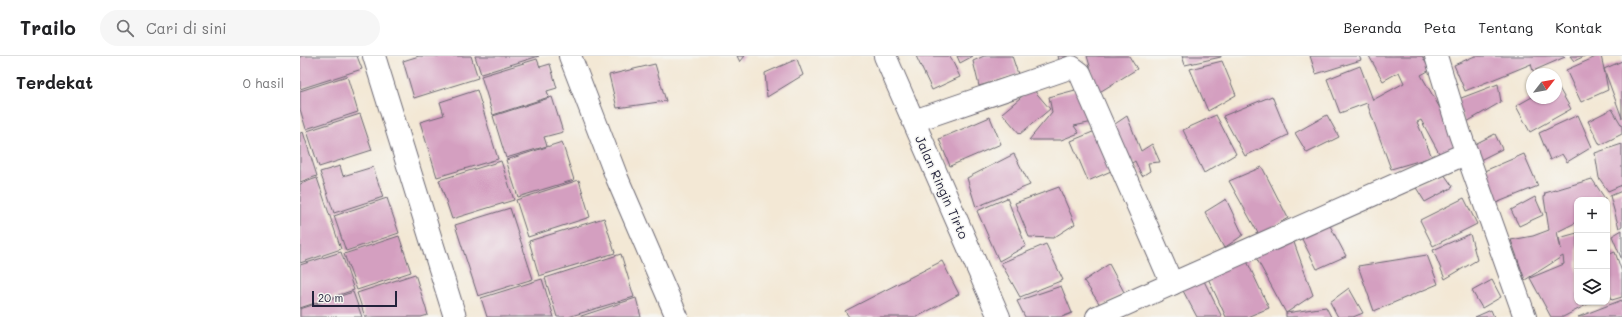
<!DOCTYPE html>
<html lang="id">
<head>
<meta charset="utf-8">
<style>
  :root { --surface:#fff; --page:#f6f6f6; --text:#202124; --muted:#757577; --line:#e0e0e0 }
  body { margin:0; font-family:Mali,sans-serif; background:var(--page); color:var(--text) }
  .controls { position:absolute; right:12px; bottom:12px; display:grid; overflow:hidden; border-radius:8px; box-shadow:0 1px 3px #0004 }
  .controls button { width:36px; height:36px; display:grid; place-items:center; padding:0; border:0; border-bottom:1px solid var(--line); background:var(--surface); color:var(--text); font:20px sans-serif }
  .compass { position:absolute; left:1226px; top:12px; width:36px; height:36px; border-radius:50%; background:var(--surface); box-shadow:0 1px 3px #0004; rotate:59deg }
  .scale { position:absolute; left:12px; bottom:10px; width:85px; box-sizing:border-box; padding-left:4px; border:2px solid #22223b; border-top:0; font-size:11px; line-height:14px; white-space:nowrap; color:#22223b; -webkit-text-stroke:3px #f6f6f2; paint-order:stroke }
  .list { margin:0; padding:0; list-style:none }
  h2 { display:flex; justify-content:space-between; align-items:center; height:52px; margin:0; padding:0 16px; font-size:17px }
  h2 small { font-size:13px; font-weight:400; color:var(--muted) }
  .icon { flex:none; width:22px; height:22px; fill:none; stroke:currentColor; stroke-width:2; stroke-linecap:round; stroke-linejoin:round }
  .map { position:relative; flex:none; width:1322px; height:261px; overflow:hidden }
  header { display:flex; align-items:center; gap:24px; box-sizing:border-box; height:56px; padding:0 20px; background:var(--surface); border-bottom:1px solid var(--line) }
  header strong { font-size:19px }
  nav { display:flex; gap:22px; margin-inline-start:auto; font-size:14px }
  .search { width:280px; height:36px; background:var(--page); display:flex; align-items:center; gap:10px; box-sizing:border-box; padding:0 14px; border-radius:22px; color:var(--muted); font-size:15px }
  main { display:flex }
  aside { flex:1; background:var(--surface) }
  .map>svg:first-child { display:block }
</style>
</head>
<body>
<header>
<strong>Trailo</strong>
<div class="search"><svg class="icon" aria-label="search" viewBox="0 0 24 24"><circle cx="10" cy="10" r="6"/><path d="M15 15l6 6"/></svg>Cari di sini</div>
<nav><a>Beranda</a><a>Peta</a><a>Tentang</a><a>Kontak</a></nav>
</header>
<main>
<aside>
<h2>Terdekat<small>0 hasil</small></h2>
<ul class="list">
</ul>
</aside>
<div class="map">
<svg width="1322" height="261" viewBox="0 0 1322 261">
  <rect width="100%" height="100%" fill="#f6f6f2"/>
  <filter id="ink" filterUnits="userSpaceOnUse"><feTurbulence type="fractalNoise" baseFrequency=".025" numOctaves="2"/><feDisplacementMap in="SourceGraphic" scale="8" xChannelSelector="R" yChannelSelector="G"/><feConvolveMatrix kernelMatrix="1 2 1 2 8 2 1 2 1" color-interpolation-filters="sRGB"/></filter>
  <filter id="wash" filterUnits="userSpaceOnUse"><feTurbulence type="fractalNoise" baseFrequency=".012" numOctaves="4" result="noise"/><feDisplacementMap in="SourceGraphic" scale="16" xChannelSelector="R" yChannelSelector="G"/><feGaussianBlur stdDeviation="0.9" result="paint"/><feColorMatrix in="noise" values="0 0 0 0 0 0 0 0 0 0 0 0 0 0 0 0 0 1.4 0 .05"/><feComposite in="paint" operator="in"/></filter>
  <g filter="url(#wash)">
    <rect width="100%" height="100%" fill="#f3e8d5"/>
    <g id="blocks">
      <g fill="#d49fc0">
        <path d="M0,0H57L62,13L0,33Z"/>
        <path d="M119,0H171L178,22L114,42L103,5Z"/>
        <path d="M175,0H239L181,18Z"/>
        <path d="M437,0H445L440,6Z"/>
        <path d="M616,0H650L660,21L632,34Z"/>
        <path d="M657,0H673L660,7Z"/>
        <path d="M684,0H712L718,18L679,30L673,5Z"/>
        <path d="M758,0H767L759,4Z"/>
        <path d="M787,0H829L837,13L798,37Z"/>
        <path d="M882,0H921V1L885,9Z"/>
        <path d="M1010,0H1059L1061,4L1016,18Z"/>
        <path d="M1069,0H1122L1130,14L1121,19L1160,87L1140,99L1121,64L1117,66L1132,101L1091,113L1067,47L1040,57L1027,23L1060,10L1073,44L1104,27L1099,16L1083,25Z"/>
        <path d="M1175,0H1264L1265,1L1233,15L1231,8L1165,35L1154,9Z"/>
        <path d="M1270,0H1285L1274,5Z"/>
        <path d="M1298,0H1301L1304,13L1322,5V62L1304,13L1308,34L1281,46L1266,14Z"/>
        <path d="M237,3L240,11L250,8L257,32L247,35L249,41L193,59L181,20Z"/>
        <path d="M497,3L503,19L467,41L465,17Z"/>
        <path d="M922,5L936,39L908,55L890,13Z"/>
        <path d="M355,8L366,45L317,52L309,19Z"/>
        <path d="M47,20L58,56L6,73L0,53V35Z"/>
        <path d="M1256,27L1271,53L1230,76L1216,50L1232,41L1256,42Z"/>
        <path d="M1198,28L1201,46L1165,67L1156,44Z"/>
        <path d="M732,32L750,53L720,78L702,57Z"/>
        <path d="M779,33L793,66L774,70L779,77L761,84H729L752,56L749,41Z"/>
        <path d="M177,34L198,103L137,121L120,66L144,59L140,46Z"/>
        <path d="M972,40L988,79L945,100L923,60Z"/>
        <path d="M252,41L263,76L244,81L247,90L206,102L193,60Z"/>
        <path d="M1312,53L1322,70V78L1300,89L1288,65Z"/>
        <path d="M60,58L72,94L19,111L7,75Z"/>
        <path d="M916,59L936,98L904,117L883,74Z"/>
        <path d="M1027,59L1039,81L1007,97L995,77Z"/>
        <path d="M1278,59L1292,91L1267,106L1262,98L1250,104L1239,77Z"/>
        <path d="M827,60L841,95L852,88L860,106L848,107L850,115L842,120L835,105L829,109L812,70Z"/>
        <path d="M690,61L701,88L650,110L639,83Z"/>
        <path d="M800,73L818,112L788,125L771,85Z"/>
        <path d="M3,76L17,120L0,126V77Z"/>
        <path d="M1195,78L1202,93L1180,104L1173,89Z"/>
        <path d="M262,86L274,124L218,141L206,104Z"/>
        <path d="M1322,88V129L1308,135L1299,122L1295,97Z"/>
        <path d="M714,98L730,129L676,151L667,122Z"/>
        <path d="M1224,98L1238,130L1196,147L1182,116Z"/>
        <path d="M201,105L214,144L152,163L139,124Z"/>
        <path d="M40,110L43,120L73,111L83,141L34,157L20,116Z"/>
        <path d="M962,111L988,162L959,179L929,125Z"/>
        <path d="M1144,118L1153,131L1125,146L1115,130Z"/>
        <path d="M17,122L41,193L0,207V128Z"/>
        <path d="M1292,123L1306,144H1277V166L1257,176L1261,193L1259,182L1277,177V246H1292L1263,261H1251L1230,222L1264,208L1263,200L1225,224L1211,184L1233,180L1249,174L1244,142L1245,137Z"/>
        <path d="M279,124L290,161L228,181L216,144Z"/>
        <path d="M759,131L775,168L753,182L729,181L715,147Z"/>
        <path d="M1322,135V170L1319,172L1310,140Z"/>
        <path d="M1235,141L1243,159L1219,170L1211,154Z"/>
        <path d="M87,142L99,177L46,195L34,160Z"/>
        <path d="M707,142L726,190L699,205L677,155Z"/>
        <path d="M1164,142L1177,168L1133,190L1120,164Z"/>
        <path d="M926,143L943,179L924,192L905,156Z"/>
        <path d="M210,152L233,223L178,240L155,169Z"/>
        <path d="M304,162L315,197L239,220L229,185Z"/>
        <path d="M1028,166L1046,200L1017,213L1001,181Z"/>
        <path d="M1322,174V204L1312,180Z"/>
        <path d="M1170,178L1177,204L1145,223L1133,194Z"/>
        <path d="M99,180L111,216L57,234L44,198Z"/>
        <path d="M992,181L1013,239L986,257L954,198Z"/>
        <path d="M746,188L763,224L720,241L701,207Z"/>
        <path d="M41,196L54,234L0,252V209Z"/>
        <path d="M1315,196L1322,216V241L1312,244L1307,228V199Z"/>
        <path d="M321,198L334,241L268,261H257L245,222Z"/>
        <path d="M1127,199L1138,228L1074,255L1058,210Z"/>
        <path d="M945,201L969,252L947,261H926L906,218Z"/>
        <path d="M642,205L659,238L617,261H549L545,255Z"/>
        <path d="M809,208L824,236L801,250L784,225Z"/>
        <path d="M115,218L128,259L121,261H65L57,237Z"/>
        <path d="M901,219L922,261H897L881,231Z"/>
        <path d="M242,223L254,261H187L181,242Z"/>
        <path d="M1192,224L1201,241L1182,252L1172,235Z"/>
        <path d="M761,230L772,257L762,261H725L717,245Z"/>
        <path d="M1049,232L1063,257L1053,261H1038L1030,246Z"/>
        <path d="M53,236L62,261H0V253Z"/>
        <path d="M336,242L341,261H278Z"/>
        <path d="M1322,244V261H1278Z"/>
        <path d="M1026,251L1031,261H986V257Z"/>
        <path d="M1191,254L1194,261H1175Z"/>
      </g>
    </g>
  </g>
  <g filter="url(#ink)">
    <use href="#blocks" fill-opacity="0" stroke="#6b6771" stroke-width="1"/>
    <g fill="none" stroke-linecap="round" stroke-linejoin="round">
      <g stroke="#6b6771" stroke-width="24">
        <g id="minor">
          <path d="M74,0L155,261"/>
          <path d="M270,0L317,122L377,261"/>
          <path d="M1136,0L1160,78L1225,261"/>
          <path d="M614,65L772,11L780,17L872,228"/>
          <path d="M797,261L1167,97"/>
        </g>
      </g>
      <g stroke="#6b6771" stroke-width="24">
        <path id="tertiary" d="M585,0L699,261"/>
      </g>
      <use href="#minor" stroke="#fff" stroke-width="22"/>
      <use href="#tertiary" stroke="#fff" stroke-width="22"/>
    </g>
  </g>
  <g text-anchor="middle" stroke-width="3" stroke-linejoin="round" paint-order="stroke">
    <g font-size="13" fill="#22223b" stroke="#f6f6f2">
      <text transform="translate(642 131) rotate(66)" y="5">Jalan Ringin Tirto</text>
    </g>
  </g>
</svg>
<div class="controls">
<button>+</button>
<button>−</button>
<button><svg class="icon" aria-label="layers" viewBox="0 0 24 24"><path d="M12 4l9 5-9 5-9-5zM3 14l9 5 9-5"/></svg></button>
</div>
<svg class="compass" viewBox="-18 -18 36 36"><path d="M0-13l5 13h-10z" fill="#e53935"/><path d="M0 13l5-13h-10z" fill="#757577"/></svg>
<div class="scale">20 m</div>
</div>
</main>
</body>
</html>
